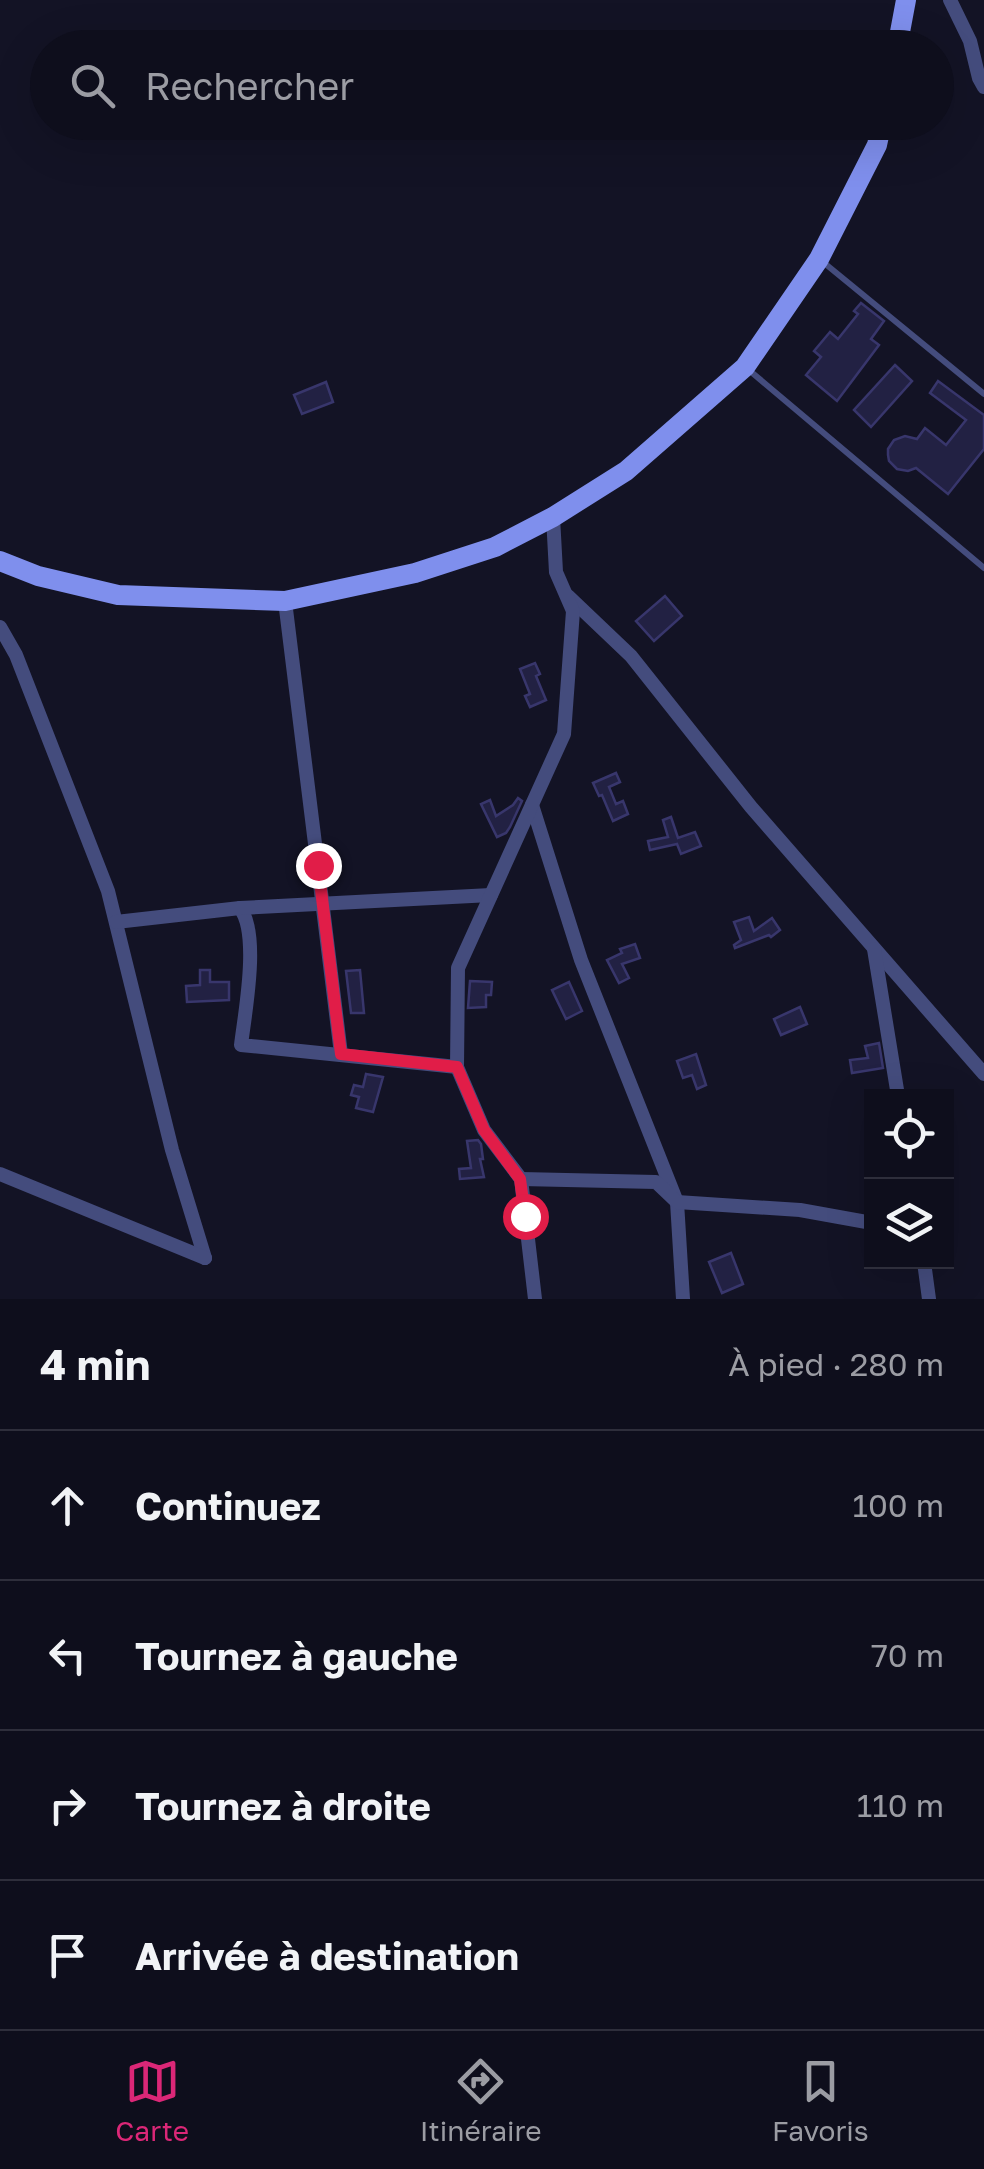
<!DOCTYPE html>
<html lang="fr">
<head>
<meta charset="utf-8">
<style>
  :root { --surface:#0e0e1c; --page:#171725; --text:#f1f3f6; --muted:#9b9ca3; --line:#2e2e3b; --accent:#db2777 }
  body { margin:0; font-family:"Golos Text",sans-serif; background:var(--page); color:var(--text) }
  .controls { position:absolute; right:30px; bottom:30px; display:grid; overflow:hidden; border-radius:0px; box-shadow:0 10px 40px #0002 }
  .controls button { width:90px; height:90px; display:grid; place-items:center; padding:0; border:0; border-bottom:2px solid var(--line); background:var(--surface); color:var(--text); font:50px sans-serif }
  .stop { position:absolute; width:30px; height:30px; margin:-22px; border:8px solid #e11d48; border-radius:50%; background:#fff }
  .stop.end { background:#e11d48; border-color:#fff; box-shadow:0 2px 10px #0008 }
  .list { margin:0; padding:0; list-style:none }
  h2 { display:flex; justify-content:space-between; align-items:center; height:130px; margin:0; padding:0 40px; font-size:42px }
  h2 small { font-size:32px; font-weight:400; color:var(--muted) }
  .list li { display:grid; grid-template-columns:65px 1fr auto; gap:30px; align-items:center; box-sizing:border-box; height:150px; padding:0 40px; border-top:2px solid var(--line) }
  .list b { display:block; font-size:38px; white-space:nowrap }
  .list em { font-size:32px; font-style:normal; color:var(--muted) }
  .icon { flex:none; width:55px; height:55px; fill:none; stroke:currentColor; stroke-width:2; stroke-linecap:round; stroke-linejoin:round }
  .map { position:relative; flex:none; width:984px; height:1299px; overflow:hidden }
  .search { position:absolute; background:var(--surface); box-shadow:0 10px 40px #0002; left:30px; right:30px; top:30px; height:110px; display:flex; align-items:center; gap:25px; box-sizing:border-box; padding:0 35px; border-radius:55px; color:var(--muted); font-size:38px }
  .sheet { height:730px; background:var(--surface) }
  nav { display:flex; justify-content:space-around; align-items:center; box-sizing:border-box; height:140px; border-top:2px solid var(--line); background:var(--surface); font-size:28px; color:var(--muted) }
  nav a { display:grid; justify-items:center; gap:5px }
  nav .on { color:var(--accent) }
  .map>svg:first-child { display:block }
</style>
</head>
<body>
<div class="map">
<svg width="984" height="1299" viewBox="0 0 984 1299">
  <rect width="100%" height="100%" fill="#131325"/>
  <g fill="#222143" stroke="#38366c" stroke-width="2.5">
    <path d="M861,303L884,321L871,339L879,345L837,401L806,375L821,357L814,351L830,332L838,339L858,314L854,311Z"/>
    <path d="M895,365L912,381L871,427L854,410Z"/>
    <path d="M938,381L984,415V449L948,494L916,468L908,471L897,469L889,461L888,455V449L894,440L905,436L917,439L925,428L946,445L966,420L930,393Z"/>
    <path d="M326,382L333,402L302,414L294,395Z"/>
    <path d="M665,596L682,616L654,641L636,621Z"/>
    <path d="M535,663L540,674L536,676L546,700L530,707L525,696L530,694L520,669Z"/>
    <path d="M616,773L620,782L609,787L616,804L623,801L628,814L613,821L602,795L599,796L593,783Z"/>
    <path d="M518,798L522,801L510,827L506,833L497,837L481,804L490,800L496,816L513,805Z"/>
    <path d="M671,817L678,838L695,832L701,846L681,854L677,844L650,850L648,841L668,837L663,820Z"/>
    <path d="M749,917L754,931L772,918L780,930L771,937L769,935L735,948L734,945L741,940L734,922Z"/>
    <path d="M635,944L640,958L622,964L629,978L619,983L607,960L622,953L620,949Z"/>
    <path d="M200,970H210V982H229V1000L187,1002L186,986L200,985Z"/>
    <path d="M360,970L364,1013H351L346,971Z"/>
    <path d="M470,981L492,982L491,995H486V1007L468,1008Z"/>
    <path d="M569,982L582,1011L566,1019L552,990Z"/>
    <path d="M800,1007L807,1024L781,1035L774,1019Z"/>
    <path d="M879,1043L883,1068L852,1073L850,1060L868,1058L865,1046Z"/>
    <path d="M696,1054L706,1085L697,1089L692,1075L683,1078L677,1061Z"/>
    <path d="M366,1074L383,1077L373,1112L356,1108L359,1097L351,1095L354,1085L363,1087Z"/>
    <path d="M478,1140L481,1144L483,1159H480L484,1177L460,1179L459,1169L471,1168L467,1141Z"/>
    <path d="M731,1253L743,1284L722,1293L709,1262Z"/>
  </g>
  <g fill="none" stroke-linecap="round" stroke-linejoin="round">
    <g stroke="#444c7d" stroke-width="6">
      <path d="M823,262L984,394"/>
      <path d="M750,371L984,568"/>
    </g>
    <g stroke="#444c7d" stroke-width="14">
      <path d="M950,0L970,41L979,78L984,87"/>
      <path d="M568,596L631,656L751,807L984,1074"/>
      <path d="M285,601L341,1054"/>
      <path d="M0,627L16,655L108,891L172,1150L205,1258"/>
      <path d="M532,805L581,960L677,1202L683,1299"/>
      <path d="M240,908C260,934 245,1012 241,1045L457,1067"/>
      <path d="M116,922L240,908L491,895"/>
      <path d="M874,949L898,1096"/>
      <path d="M0,1174L205,1258"/>
      <path d="M521,1179L656,1182L677,1202L800,1210L872,1223"/>
      <path d="M924,1262L929,1299"/>
      <path d="M535,1299L521,1179L484,1130L457,1067L458,968L564,734L573,611L556,572L553,517"/>
    </g>
    <g stroke="#7f8fed" stroke-width="20">
      <path d="M897,48L906,0"/>
      <path d="M0,561L38,576L118,595L285,601L415,573L495,547L553,517L626,471L745,367L819,259L877,145L882,122"/>
    </g>
  </g>
  <g fill="none" stroke-linecap="round" stroke-linejoin="round">
    <path stroke="#e11d48" stroke-width="12" d="M318,865L341,1054L457,1067L484,1130L520,1179L525,1216"/>
  </g>
</svg>
<div class="controls">
<button><svg class="icon" aria-label="locate" viewBox="0 0 24 24"><circle cx="12" cy="12" r="6"/><path d="M12 2v4M12 18v4M2 12h4M18 12h4"/></svg></button>
<button><svg class="icon" aria-label="layers" viewBox="0 0 24 24"><path d="M12 4l9 5-9 5-9-5zM3 14l9 5 9-5"/></svg></button>
</div>
<div class="stop" style="left:525px;top:1216px"></div>
<div class="stop end" style="left:318px;top:865px"></div>
<div class="search"><svg class="icon" aria-label="search" viewBox="0 0 24 24"><circle cx="10" cy="10" r="6"/><path d="M15 15l6 6"/></svg>Rechercher</div>
</div>
<section class="sheet">
<h2>4 min<small>À pied · 280 m</small></h2>
<ul class="list">
<li><svg class="icon" aria-label="ahead" viewBox="0 0 24 24"><path d="M12 20V5M6 11l6-6 6 6"/></svg><div><b>Continuez</b></div><em>100 m</em></li>
<li><svg class="icon" aria-label="left" viewBox="0 0 24 24"><path d="M17 20v-9H6M10 6l-5 5 5 5"/></svg><div><b>Tournez à gauche</b></div><em>70 m</em></li>
<li><svg class="icon" aria-label="right" viewBox="0 0 24 24"><path d="M7 20v-9h11M14 6l5 5-5 5"/></svg><div><b>Tournez à droite</b></div><em>110 m</em></li>
<li><svg class="icon" aria-label="arrive" viewBox="0 0 24 24"><path d="M6 21V4h12l-3 4 3 4H6"/></svg><div><b>Arrivée à destination</b></div></li>
</ul>
</section>
<nav>
<a class="on"><svg class="icon" aria-label="map" viewBox="0 0 24 24"><path d="M3 6l6-2 6 2 6-2v14l-6 2-6-2-6 2zM9 4v14M15 6v14"/></svg>Carte</a>
<a><svg class="icon" aria-label="directions" viewBox="0 0 24 24"><path d="M12 3l9 9-9 9-9-9zM9 14v-3h6M13 9l2 2-2 2"/></svg>Itinéraire</a>
<a><svg class="icon" aria-label="saved" viewBox="0 0 24 24"><path d="M7 4h10v16l-5-4-5 4z"/></svg>Favoris</a>
</nav>
</body>
</html>
